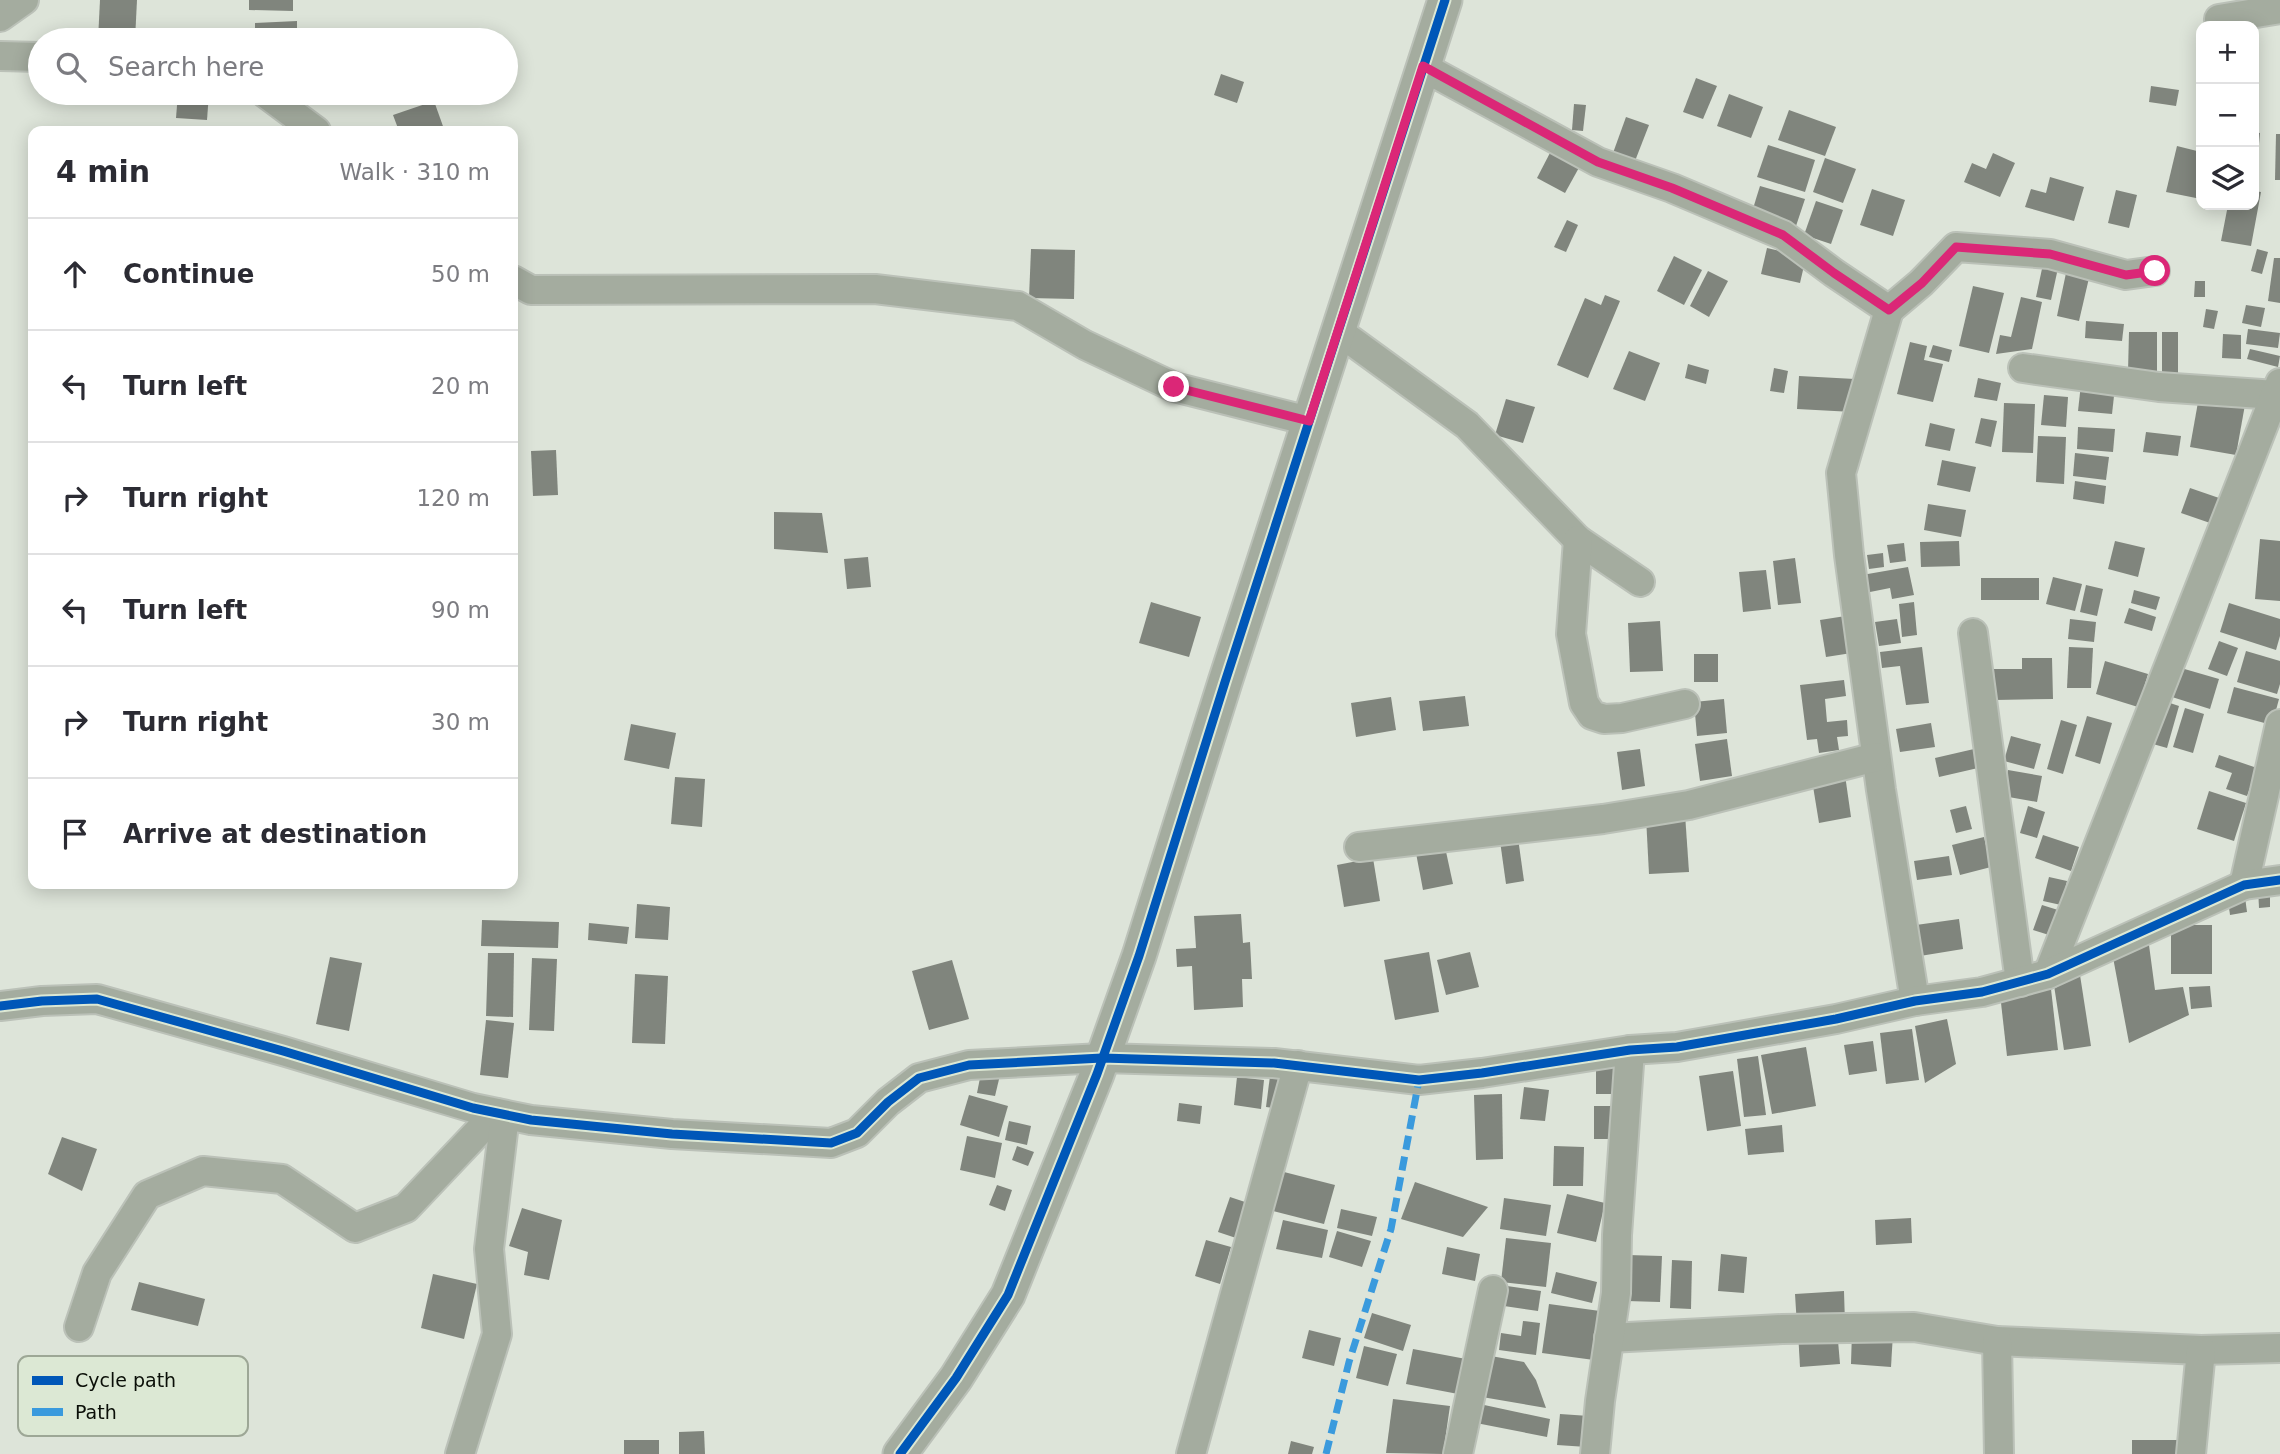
<!DOCTYPE html>
<html lang="en">
<head>
<meta charset="utf-8">
<style>
  :root { --surface:#fff; --page:#f7f7f7; --text:#2b2b33; --muted:#7c7c81; --line:#e1e1e2 }
  body { margin:0; font-family:"DejaVu Sans",sans-serif; background:var(--page); color:var(--text) }
  .controls { position:absolute; right:21px; top:21px; display:grid; overflow:hidden; border-radius:14px; box-shadow:0 4px 18px #0003 }
  .controls button { width:63px; height:63px; display:grid; place-items:center; padding:0; border:0; border-bottom:2px solid var(--line); background:var(--surface); color:var(--text); font:35px sans-serif }
  .stop { position:absolute; width:21px; height:21px; margin:-16px; border:5px solid #db2777; border-radius:50%; background:#fff }
  .stop.end { background:#db2777; border-color:#fff; box-shadow:0 2px 7px #0008 }
  .list { margin:0; padding:0; list-style:none }
  h2 { display:flex; justify-content:space-between; align-items:center; height:91px; margin:0; padding:0 28px; font-size:30px }
  h2 small { font-size:23px; font-weight:400; color:var(--muted) }
  .list li { display:grid; grid-template-columns:46px 1fr auto; gap:21px; align-items:center; box-sizing:border-box; height:112px; padding:0 28px; border-top:2px solid var(--line) }
  .list b { display:block; font-size:26px; white-space:nowrap }
  .list em { font-size:23px; font-style:normal; color:var(--muted) }
  .icon { flex:none; width:38px; height:38px; fill:none; stroke:currentColor; stroke-width:2; stroke-linecap:round; stroke-linejoin:round }
  .map { position:relative; flex:none; width:2280px; height:1454px; overflow:hidden }
  .search { position:absolute; background:var(--surface); box-shadow:0 4px 18px #0003; left:28px; top:28px; width:490px; height:77px; display:flex; align-items:center; gap:18px; box-sizing:border-box; padding:0 24px; border-radius:38px; color:var(--muted); font-size:26px }
  .panel { position:absolute; background:var(--surface); box-shadow:0 4px 18px #0003; left:28px; top:126px; width:490px; height:763px; border-radius:14px }
  .map>svg:first-child { display:block }
</style>
</head>
<body>
<div class="map">
<svg width="2280" height="1454" viewBox="0 0 2280 1454">
  <rect width="100%" height="100%" fill="#dde4d9"/>
  <g fill="#80857d">
    <path d="M100,0H137L135,40H98Z"/>
    <path d="M249,0H293V11L249,10Z"/>
    <path d="M297,21V40H255V23Z"/>
    <path d="M1221,74L1244,82L1237,103L1214,95Z"/>
    <path d="M1696,78L1717,86L1703,119L1683,112Z"/>
    <path d="M2151,86L2179,90L2176,106L2149,102Z"/>
    <path d="M178,93H209L207,120L176,118Z"/>
    <path d="M1729,94L1763,107L1751,138L1717,126Z"/>
    <path d="M434,101L444,129L438,131H399L393,115Z"/>
    <path d="M1574,104L1586,105L1583,131L1572,130Z"/>
    <path d="M1789,110L1836,127L1825,156L1778,140Z"/>
    <path d="M1626,117L1649,125L1635,161L1613,153Z"/>
    <path d="M2254,132L2260,133L2256,176H2254Z"/>
    <path d="M2276,134H2280V180H2275Z"/>
    <path d="M1768,145L1815,160L1805,192L1757,177Z"/>
    <path d="M2177,146L2201,152V199L2166,192Z"/>
    <path d="M1552,149L1581,164L1565,193L1537,178Z"/>
    <path d="M1993,153L2015,163L2000,197L1964,182L1972,163L1986,169Z"/>
    <path d="M1825,158L1856,169L1843,203L1813,192Z"/>
    <path d="M2050,177L2084,187L2074,221L2025,207L2031,189L2046,193Z"/>
    <path d="M1760,186L1805,199L1795,229L1751,215Z"/>
    <path d="M1872,189L1905,200L1893,236L1860,225Z"/>
    <path d="M2116,190L2137,195L2129,228L2108,223Z"/>
    <path d="M2254,191L2261,192L2251,246L2221,241L2228,205H2254Z"/>
    <path d="M1816,201L1843,210L1831,244L1804,235Z"/>
    <path d="M1567,220L1578,225L1566,252L1554,247Z"/>
    <path d="M1767,248L1806,257L1800,283L1761,274Z"/>
    <path d="M1031,249L1075,250L1074,299L1029,298Z"/>
    <path d="M2257,249L2268,252L2262,274L2251,271Z"/>
    <path d="M1674,256L1702,270L1684,305L1657,291Z"/>
    <path d="M2274,258H2280V303L2268,301Z"/>
    <path d="M2043,264L2058,268L2051,300L2036,297Z"/>
    <path d="M1708,271L1728,281L1709,317L1690,306Z"/>
    <path d="M2066,273L2089,278L2079,321L2057,316Z"/>
    <path d="M2195,281H2205V297H2194Z"/>
    <path d="M1973,286L2004,293L1989,353L1959,346Z"/>
    <path d="M1605,295L1620,301L1588,378L1557,365L1585,298L1601,305Z"/>
    <path d="M2021,297L2042,302L2032,349L1996,354L2000,335L2011,337Z"/>
    <path d="M2246,305L2265,308L2261,327L2242,323Z"/>
    <path d="M2206,309L2218,311L2214,329L2203,327Z"/>
    <path d="M2086,321L2124,324L2122,341L2085,338Z"/>
    <path d="M2248,329L2280,333L2278,348L2246,344Z"/>
    <path d="M2129,332H2157V372H2128Z"/>
    <rect x="2162" y="332" width="16" height="48"/>
    <path d="M2223,334L2241,335V359L2222,358Z"/>
    <path d="M1910,342L1927,346L1924,360L1943,364L1933,402L1897,394Z"/>
    <path d="M1933,345L1952,350L1949,362L1929,357Z"/>
    <path d="M2250,349L2280,356L2278,367L2247,359Z"/>
    <path d="M1629,351L1660,363L1645,401L1613,389Z"/>
    <path d="M1688,364L1709,370L1706,384L1685,378Z"/>
    <path d="M1774,368L1788,371L1784,393L1770,391Z"/>
    <path d="M1799,376L1855,379L1853,412L1797,409Z"/>
    <path d="M1978,378L2001,383L1997,401L1974,397Z"/>
    <path d="M2081,384L2115,387L2112,414L2078,411Z"/>
    <path d="M2200,391L2246,399L2236,455L2190,447Z"/>
    <path d="M2044,395L2068,397L2066,427L2041,425Z"/>
    <path d="M1506,399L1535,407L1523,443L1495,435Z"/>
    <path d="M2004,403L2035,404L2033,453L2002,452Z"/>
    <path d="M1981,418L1997,421L1991,447L1975,443Z"/>
    <path d="M1930,423L1955,429L1950,451L1925,446Z"/>
    <path d="M2078,427L2115,429L2113,452L2077,449Z"/>
    <path d="M2146,432L2181,436L2178,456L2143,452Z"/>
    <path d="M2038,436L2066,437L2064,484L2036,482Z"/>
    <path d="M556,450L558,495L533,496L531,451Z"/>
    <path d="M2075,453L2109,457L2106,480L2073,476Z"/>
    <path d="M1942,460L1976,467L1970,492L1937,485Z"/>
    <path d="M2075,481L2106,486L2104,504L2073,499Z"/>
    <path d="M2190,488L2222,499L2213,524L2181,513Z"/>
    <path d="M1928,504L1966,510L1961,537L1924,530Z"/>
    <path d="M774,512L822,513L828,553L774,549Z"/>
    <path d="M2260,539L2280,541V601L2255,599Z"/>
    <path d="M1959,541L1960,566L1921,567L1920,542Z"/>
    <path d="M2115,541L2145,548L2138,577L2108,569Z"/>
    <path d="M1904,543L1906,561L1890,563L1887,545Z"/>
    <path d="M1883,553L1884,567L1869,569L1867,555Z"/>
    <path d="M868,557L871,587L847,589L844,559Z"/>
    <path d="M1795,558L1801,603L1778,605L1773,561Z"/>
    <path d="M1908,567L1914,595L1892,599L1890,588L1865,593L1862,575Z"/>
    <path d="M1766,570L1771,609L1743,612L1739,572Z"/>
    <path d="M2053,577L2082,584L2075,611L2046,604Z"/>
    <rect x="1981" y="578" width="58" height="22"/>
    <path d="M2086,585L2103,589L2097,616L2080,612Z"/>
    <path d="M2134,590L2160,597L2156,610L2131,603Z"/>
    <path d="M1151,602L1201,617L1189,657L1139,643Z"/>
    <path d="M1914,602L1917,635L1902,637L1899,604Z"/>
    <path d="M2229,603L2280,619V636L2276,650L2220,632Z"/>
    <path d="M2129,608L2156,617L2152,631L2124,623Z"/>
    <path d="M1852,615L1858,652L1826,657L1820,620Z"/>
    <path d="M1897,619L1901,643L1879,646L1875,622Z"/>
    <path d="M2070,619L2096,622L2094,642L2068,639Z"/>
    <path d="M1660,621L1663,671L1630,672L1628,623Z"/>
    <path d="M2219,641L2238,648L2227,676L2208,669Z"/>
    <path d="M1922,647L1929,703L1906,705L1900,666L1882,668L1880,652Z"/>
    <path d="M2069,647L2093,648L2091,688H2067Z"/>
    <path d="M2246,651L2280,661V684L2277,694L2237,682Z"/>
    <rect x="1694" y="654" width="24" height="28"/>
    <path d="M2022,658H2052L2053,699L1995,700L1994,669H2022Z"/>
    <path d="M2105,661L2148,674L2138,707L2096,694Z"/>
    <path d="M2181,668L2219,679L2210,709L2172,697Z"/>
    <path d="M1844,680L1846,696L1825,699L1827,722L1847,720L1848,736L1837,737L1839,750L1819,753L1817,739L1807,740L1800,685Z"/>
    <path d="M2234,687L2279,699L2272,725L2227,713Z"/>
    <path d="M1465,696L1469,726L1423,731L1419,701Z"/>
    <path d="M1391,697L1396,730L1356,737L1351,703Z"/>
    <path d="M1724,699L1727,733L1697,736L1694,702Z"/>
    <path d="M2167,702L2179,706L2167,748L2153,744Z"/>
    <path d="M2185,708L2204,714L2193,753L2173,747Z"/>
    <path d="M2087,716L2112,723L2100,764L2075,756Z"/>
    <path d="M2061,720L2077,725L2063,774L2047,769Z"/>
    <path d="M1931,723L1935,747L1900,752L1896,729Z"/>
    <path d="M631,724L676,733L669,769L624,760Z"/>
    <path d="M2011,736L2041,744L2034,769L2004,761Z"/>
    <path d="M1727,739L1732,776L1700,781L1695,744Z"/>
    <path d="M1640,749L1645,786L1622,790L1617,752Z"/>
    <path d="M1974,749L1978,768L1939,777L1935,758Z"/>
    <path d="M2219,755L2257,768L2247,796L2226,789L2232,773L2215,767Z"/>
    <path d="M2008,770L2042,776L2037,802L2003,796Z"/>
    <path d="M1845,775L1851,817L1819,823L1812,780Z"/>
    <path d="M675,777L705,779L702,827L671,824Z"/>
    <path d="M2209,791L2246,803L2234,841L2197,829Z"/>
    <path d="M1966,806L1972,829L1956,833L1950,810Z"/>
    <path d="M2028,806L2045,812L2037,838L2020,833Z"/>
    <path d="M1685,814L1689,872L1649,874L1646,817Z"/>
    <path d="M2043,835L2079,847L2071,871L2035,858Z"/>
    <path d="M1984,837L1991,867L1960,875L1952,845Z"/>
    <path d="M1518,838L1524,881L1506,884L1500,841Z"/>
    <path d="M1445,847L1453,884L1423,890L1416,853Z"/>
    <path d="M1949,856L1952,875L1917,880L1914,861Z"/>
    <path d="M1373,858L1380,901L1344,907L1337,865Z"/>
    <path d="M2049,877L2067,881L2061,905L2043,901Z"/>
    <path d="M2270,887V907L2259,908L2258,888Z"/>
    <path d="M2245,897L2247,912L2230,915L2228,900Z"/>
    <path d="M637,904L670,907L668,940L635,938Z"/>
    <path d="M2042,905L2058,910L2049,935L2033,930Z"/>
    <path d="M1241,914L1243,943L1250,942L1252,979H1242L1243,1007L1194,1010L1192,966L1177,967L1176,949L1196,948L1194,916Z"/>
    <path d="M1959,919L1963,949L1920,956L1916,925Z"/>
    <path d="M482,920L559,922L558,948L481,946Z"/>
    <path d="M589,923L629,927L627,944L588,940Z"/>
    <rect x="2171" y="925" width="41" height="49"/>
    <path d="M2149,945L2155,990L2183,987L2189,1015L2129,1043L2112,952Z"/>
    <path d="M1429,952L1439,1012L1395,1020L1384,960Z"/>
    <path d="M1470,952L1479,987L1446,995L1437,960Z"/>
    <path d="M488,953H514L513,1017L486,1016Z"/>
    <path d="M330,957L362,963L349,1031L316,1024Z"/>
    <path d="M532,958L557,959L554,1031L529,1030Z"/>
    <path d="M952,960L969,1019L929,1030L912,971Z"/>
    <path d="M635,974L668,976L665,1044L632,1043Z"/>
    <path d="M2080,975L2091,1046L2064,1050L2053,979Z"/>
    <path d="M2210,986L2212,1007L2191,1009L2189,987Z"/>
    <path d="M2051,989L2058,1050L2007,1056L2000,994Z"/>
    <path d="M1947,1019L1956,1064L1925,1083L1915,1026Z"/>
    <path d="M486,1020L514,1023L508,1078L480,1075Z"/>
    <path d="M1912,1029L1919,1080L1886,1084L1880,1033Z"/>
    <path d="M1873,1041L1877,1071L1849,1075L1844,1045Z"/>
    <path d="M1806,1047L1816,1106L1772,1114L1761,1055Z"/>
    <path d="M1758,1056L1766,1115L1744,1117L1737,1059Z"/>
    <rect x="1596" y="1061" width="22" height="33"/>
    <path d="M982,1068L1001,1071L995,1096L977,1093Z"/>
    <path d="M1733,1071L1741,1126L1707,1131L1699,1076Z"/>
    <path d="M1270,1076L1283,1077L1280,1109L1266,1107Z"/>
    <path d="M1237,1077L1264,1080L1261,1109L1234,1105Z"/>
    <path d="M1524,1087L1549,1090L1545,1121L1520,1119Z"/>
    <path d="M1502,1094L1503,1159L1476,1160L1474,1095Z"/>
    <path d="M969,1095L1008,1106L999,1137L960,1125Z"/>
    <path d="M1179,1103L1202,1106L1200,1124L1177,1121Z"/>
    <path d="M1594,1106H1618L1617,1139H1594Z"/>
    <path d="M1009,1121L1031,1126L1027,1145L1005,1140Z"/>
    <path d="M1782,1125L1784,1152L1748,1155L1745,1129Z"/>
    <path d="M967,1136L1002,1143L995,1178L960,1170Z"/>
    <path d="M62,1137L97,1149L82,1191L48,1174Z"/>
    <path d="M1017,1146L1034,1152L1028,1166L1012,1160Z"/>
    <path d="M1554,1146L1584,1147L1583,1186H1553Z"/>
    <path d="M1284,1172L1335,1185L1324,1224L1273,1211Z"/>
    <path d="M1415,1182L1488,1207L1463,1237L1401,1219Z"/>
    <path d="M997,1185L1012,1190L1005,1211L989,1205Z"/>
    <path d="M1567,1194L1605,1203L1596,1242L1557,1233Z"/>
    <path d="M1230,1197L1254,1205L1242,1240L1218,1232Z"/>
    <path d="M1504,1198L1551,1205L1546,1236L1500,1229Z"/>
    <path d="M522,1208L562,1220L549,1280L524,1275L528,1252L509,1246Z"/>
    <path d="M1341,1209L1377,1217L1372,1236L1337,1228Z"/>
    <path d="M1911,1218L1912,1243L1876,1245L1875,1220Z"/>
    <path d="M1283,1220L1328,1230L1322,1258L1276,1249Z"/>
    <path d="M1337,1231L1371,1241L1362,1267L1329,1257Z"/>
    <path d="M1506,1238L1551,1243L1546,1287L1501,1282Z"/>
    <path d="M1206,1240L1231,1247L1220,1284L1195,1276Z"/>
    <path d="M1447,1247L1480,1254L1475,1281L1442,1274Z"/>
    <path d="M1721,1254L1747,1257L1744,1293L1718,1291Z"/>
    <path d="M1628,1255L1662,1256L1660,1302L1627,1301Z"/>
    <path d="M1672,1260L1692,1261L1691,1309L1670,1308Z"/>
    <path d="M1556,1272L1597,1282L1592,1303L1551,1293Z"/>
    <path d="M433,1274L477,1284L464,1339L421,1328Z"/>
    <path d="M139,1282L205,1299L198,1326L131,1310Z"/>
    <path d="M1507,1286L1541,1291L1538,1311L1504,1306Z"/>
    <path d="M1844,1291L1845,1324L1797,1326L1795,1294Z"/>
    <path d="M1549,1304L1600,1311L1594,1360L1542,1353Z"/>
    <path d="M1372,1313L1411,1325L1403,1351L1364,1338Z"/>
    <path d="M1523,1321L1540,1323L1536,1355L1499,1350L1501,1333L1521,1336Z"/>
    <path d="M1837,1329L1840,1364L1800,1367L1798,1332Z"/>
    <path d="M1309,1330L1341,1338L1334,1366L1302,1358Z"/>
    <path d="M1852,1331L1893,1333L1891,1367L1851,1364Z"/>
    <path d="M1364,1346L1397,1354L1388,1386L1356,1378Z"/>
    <path d="M1413,1349L1466,1359L1458,1394L1406,1384Z"/>
    <path d="M1491,1356L1524,1362L1536,1380L1546,1408L1482,1397Z"/>
    <path d="M1393,1399L1450,1406L1443,1454L1386,1453Z"/>
    <path d="M1475,1403L1550,1419L1547,1437L1471,1422Z"/>
    <path d="M1560,1414L1589,1416L1587,1447L1557,1445Z"/>
    <path d="M704,1431L705,1454H679V1432Z"/>
    <rect x="624" y="1440" width="35" height="14"/>
    <rect x="2132" y="1440" width="48" height="14"/>
    <path d="M1291,1441L1314,1447L1312,1454H1288Z"/>
  </g>
  <g fill="none" stroke-linecap="round" stroke-linejoin="round">
    <g stroke="#bbc1b8" stroke-width="32">
      <g id="minor">
        <path d="M0,17L24,0"/>
        <path d="M2219,19L2280,9"/>
        <path d="M0,56L40,57"/>
        <path d="M1423,67L1598,162L1672,188L1783,235L1834,273L1889,310L1841,473L1849,555L1881,790L1915,1001"/>
        <path d="M265,93L316,131"/>
        <path d="M513,280L531,290L875,289L1018,306L1085,345L1174,387L1309,421"/>
        <path d="M1889,310L1921,283L1956,247L2050,254L2126,275L2155,271"/>
        <path d="M1338,331L1467,425L1578,540L1640,582"/>
        <path d="M2023,368L2159,387L2276,395"/>
        <path d="M1578,540L1571,634L1584,703L1592,715L1604,719L1622,718L1685,704"/>
        <path d="M1973,633L2020,982"/>
        <path d="M1359,847L1603,819L1689,805L1876,757"/>
        <path d="M2244,885L2280,724"/>
        <path d="M2048,974L2280,383"/>
        <path d="M0,1006L42,1001L97,999L283,1051L473,1108L531,1120L672,1134L831,1143L857,1133L888,1102L919,1078L969,1065L1102,1058L1274,1063L1419,1080L1482,1073L1630,1050L1677,1047L1836,1019L1915,1001L1982,992L2048,974L2244,885L2280,880"/>
        <path d="M79,1327L97,1273L147,1195L203,1171L282,1179L355,1228L406,1208L496,1113"/>
        <path d="M1609,1338L1782,1329L1914,1327L1997,1341L2201,1350L2280,1348"/>
        <path d="M1997,1341L1999,1454"/>
        <path d="M460,1454L497,1334L489,1249L505,1115"/>
        <path d="M1191,1454L1298,1065"/>
        <path d="M1458,1454L1493,1290"/>
        <path d="M1595,1454L1600,1401L1616,1293L1617,1235L1630,1050"/>
        <path d="M2191,1454L2201,1350"/>
      </g>
    </g>
    <g stroke="#bbc1b8" stroke-width="37">
      <path id="tertiary" d="M900,1454L956,1378L1008,1295L1097,1074L1139,956L1225,682L1445,0"/>
    </g>
    <use href="#minor" stroke="#a4ac9f" stroke-width="28"/>
    <use href="#tertiary" stroke="#a4ac9f" stroke-width="33"/>
    <path stroke="#3a9add" stroke-width="7" stroke-dasharray="14 7" stroke-linecap="butt" d="M1326,1454L1349,1362L1391,1229L1419,1080"/>
    <g stroke="#dce8d4" stroke-width="13">
      <g id="cycleway">
        <path d="M0,1006L42,1001L97,999L283,1051L473,1108L531,1120L672,1134L831,1143L857,1133L888,1102L919,1078L969,1065L1102,1058L1274,1063L1419,1080L1482,1073L1630,1050L1677,1047L1836,1019L1915,1001L1982,992L2048,974L2244,885L2280,880"/>
        <path d="M900,1454L956,1378L1008,1295L1097,1074L1139,956L1225,682L1445,0"/>
      </g>
    </g>
    <use href="#cycleway" stroke="#0057b8" stroke-width="9"/>
  </g>
  <g fill="none" stroke-linecap="round" stroke-linejoin="round">
    <path stroke="#db2777" stroke-width="9" d="M1174,387L1309,421L1423,66L1598,162L1672,188L1783,235L1834,273L1889,310L1922,283L1956,247L2050,254L2126,275L2155,271"/>
  </g>
  <rect x="18" y="1356" width="230" height="80" rx="10" fill="#dce8d4" stroke="#9da796" stroke-width="2"/>
  <rect x="32" y="1376" width="31" height="9" fill="#0057b8"/>
  <rect x="32" y="1408" width="31" height="8" fill="#3a9add"/>
  <g font-size="19" fill="#0a0e07">
    <text x="75" y="1387">Cycle path</text>
    <text x="75" y="1419">Path</text>
  </g>
</svg>
<div class="controls">
<button>+</button>
<button>−</button>
<button><svg class="icon" aria-label="layers" viewBox="0 0 24 24"><path d="M12 4l9 5-9 5-9-5zM3 14l9 5 9-5"/></svg></button>
</div>
<div class="stop" style="left:2155px;top:271px"></div>
<div class="stop end" style="left:1174px;top:387px"></div>
<div class="search"><svg class="icon" aria-label="search" viewBox="0 0 24 24"><circle cx="10" cy="10" r="6"/><path d="M15 15l6 6"/></svg>Search here</div>
<section class="panel">
<h2>4 min<small>Walk · 310 m</small></h2>
<ul class="list">
<li><svg class="icon" aria-label="ahead" viewBox="0 0 24 24"><path d="M12 20V5M6 11l6-6 6 6"/></svg><div><b>Continue</b></div><em>50 m</em></li>
<li><svg class="icon" aria-label="left" viewBox="0 0 24 24"><path d="M17 20v-9H6M10 6l-5 5 5 5"/></svg><div><b>Turn left</b></div><em>20 m</em></li>
<li><svg class="icon" aria-label="right" viewBox="0 0 24 24"><path d="M7 20v-9h11M14 6l5 5-5 5"/></svg><div><b>Turn right</b></div><em>120 m</em></li>
<li><svg class="icon" aria-label="left" viewBox="0 0 24 24"><path d="M17 20v-9H6M10 6l-5 5 5 5"/></svg><div><b>Turn left</b></div><em>90 m</em></li>
<li><svg class="icon" aria-label="right" viewBox="0 0 24 24"><path d="M7 20v-9h11M14 6l5 5-5 5"/></svg><div><b>Turn right</b></div><em>30 m</em></li>
<li><svg class="icon" aria-label="arrive" viewBox="0 0 24 24"><path d="M6 21V4h12l-3 4 3 4H6"/></svg><div><b>Arrive at destination</b></div></li>
</ul>
</section>
</div>
</body>
</html>
